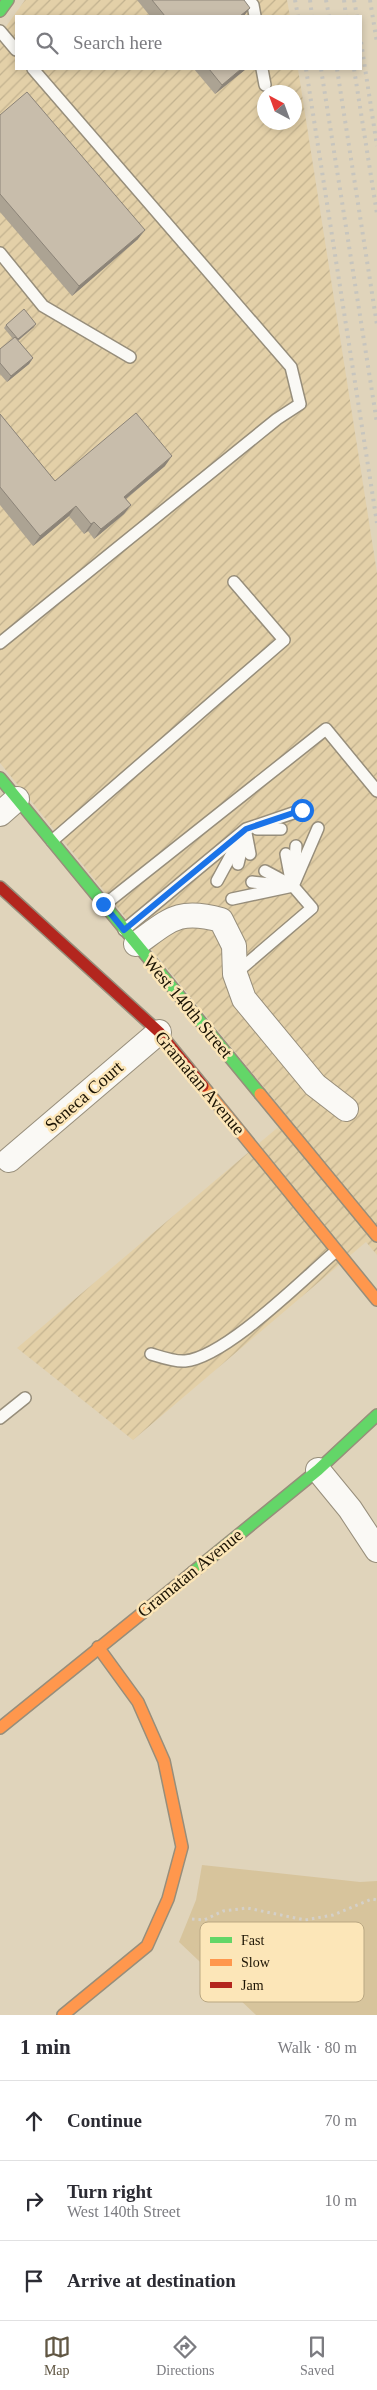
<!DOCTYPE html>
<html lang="en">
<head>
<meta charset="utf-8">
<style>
  :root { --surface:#fff; --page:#f7f7f7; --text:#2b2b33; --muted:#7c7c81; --line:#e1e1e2; --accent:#615744 }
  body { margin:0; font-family:Georgia,serif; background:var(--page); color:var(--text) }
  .compass { position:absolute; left:257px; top:85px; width:45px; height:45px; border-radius:50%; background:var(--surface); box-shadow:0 2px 8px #0003; rotate:319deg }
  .stop { position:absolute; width:15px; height:15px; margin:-11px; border:4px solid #1a73e8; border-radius:50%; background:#fff }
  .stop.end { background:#1a73e8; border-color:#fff; box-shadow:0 1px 5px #0008 }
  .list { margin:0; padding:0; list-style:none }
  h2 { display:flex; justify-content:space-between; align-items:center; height:65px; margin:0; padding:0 20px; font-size:21px }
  h2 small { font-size:16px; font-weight:400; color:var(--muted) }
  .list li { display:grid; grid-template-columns:32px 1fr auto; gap:15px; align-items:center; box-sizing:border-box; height:80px; padding:0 20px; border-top:1px solid var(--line) }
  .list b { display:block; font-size:19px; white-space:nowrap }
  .list p { margin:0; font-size:16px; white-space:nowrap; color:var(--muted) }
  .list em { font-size:16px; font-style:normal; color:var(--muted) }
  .icon { flex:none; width:28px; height:28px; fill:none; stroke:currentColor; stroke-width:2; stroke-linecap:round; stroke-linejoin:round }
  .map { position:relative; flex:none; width:377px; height:2015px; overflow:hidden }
  .search { position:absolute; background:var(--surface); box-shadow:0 2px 8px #0003; left:15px; right:15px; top:15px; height:55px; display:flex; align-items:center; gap:12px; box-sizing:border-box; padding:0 18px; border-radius:0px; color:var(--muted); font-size:19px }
  .sheet { height:305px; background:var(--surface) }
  nav { display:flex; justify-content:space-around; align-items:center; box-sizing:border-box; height:70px; border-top:1px solid var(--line); background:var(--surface); font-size:14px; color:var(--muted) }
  nav a { display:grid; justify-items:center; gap:2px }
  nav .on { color:var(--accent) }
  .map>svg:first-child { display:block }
</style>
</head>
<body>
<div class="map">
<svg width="377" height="2015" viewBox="0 0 377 2015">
  <defs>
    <pattern id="industrial-furrows" width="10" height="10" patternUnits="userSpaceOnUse" patternTransform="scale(1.25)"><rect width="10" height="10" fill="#e3d0a8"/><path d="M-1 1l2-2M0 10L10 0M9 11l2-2" fill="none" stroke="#c2b28f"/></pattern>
  </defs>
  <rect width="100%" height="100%" fill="#e0d4bb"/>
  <path fill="url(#industrial-furrows)" fill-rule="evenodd" d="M25,0H287L290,16H16V69H298L377,573V1255L366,1242L133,1440L17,1348L289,1118L0,763V35ZM264,92H294V122H264Z"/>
  <path fill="#d7c49c" d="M202,1865L360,1882L377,1881V2015H256L179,1942L196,1900Z"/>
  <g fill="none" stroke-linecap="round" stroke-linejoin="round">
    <g stroke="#978e7b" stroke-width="14">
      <g id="lane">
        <path d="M249,0L253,5L255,16"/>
        <path d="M0,31L16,50"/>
        <path d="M262,69L265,85"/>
        <path d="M0,253L43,306L130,357"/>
        <path d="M0,643L277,419L300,404L291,367L33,69"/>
        <path d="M257,829H281"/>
        <path d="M246,833L250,854"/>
        <path d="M52,841L284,640L234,582"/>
        <path d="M286,854L290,875"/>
        <path d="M238,864L243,843"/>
        <path d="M294,874L296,846"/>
        <path d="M217,881L242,835"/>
        <path d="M252,882L281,885"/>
        <path d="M293,886L318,828"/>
        <path d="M232,899L293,886"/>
        <path d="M104,905L326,729L377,791"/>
        <path d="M124,930L246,829L302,810"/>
        <path d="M236,973L312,908L293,886L265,871"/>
        <path d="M151,1354C161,1357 175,1362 185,1361C226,1357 303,1279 336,1251"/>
        <path d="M0,1418L25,1398"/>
      </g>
    </g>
    <g stroke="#978e7b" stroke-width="26">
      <g id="street">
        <path d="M0,814L17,799"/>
        <path d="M136,944C170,920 178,908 221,920L234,946L235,974L244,999L315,1085L346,1109"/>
        <path d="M9,1160L159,1032"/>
        <path d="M318,1470L350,1509L377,1550"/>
      </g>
    </g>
    <g stroke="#978e7b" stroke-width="14">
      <g id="fast">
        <path d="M0,11L8,0"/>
        <path d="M0,778L260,1094"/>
        <path d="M193,1572L318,1470L377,1415"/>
      </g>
    </g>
    <g stroke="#978e7b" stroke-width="14">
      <g id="slow">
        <path d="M203,1086L377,1300"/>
        <path d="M260,1094L377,1236"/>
        <path d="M0,1728L193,1572"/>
        <path d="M63,2015L147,1946L168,1899L182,1847L164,1761L138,1702L98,1647"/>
      </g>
    </g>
    <g stroke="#978e7b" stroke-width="14">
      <path id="jam" d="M0,887L159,1032L203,1086"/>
    </g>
    <path stroke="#d4d0c9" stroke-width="3" stroke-dasharray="2.5 4" stroke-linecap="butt" d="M192,1919L204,1920L223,1911L247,1908L305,1920L333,1915L372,1899L377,1900"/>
    <use href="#lane" stroke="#faf9f5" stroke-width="11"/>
    <use href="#street" stroke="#faf9f5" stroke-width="24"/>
    <use href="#fast" stroke="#63d668" stroke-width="11"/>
    <use href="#slow" stroke="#ff974d" stroke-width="11"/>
    <use href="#jam" stroke="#b3261e" stroke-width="11"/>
    <g stroke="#c7c5be" stroke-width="4" stroke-dasharray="2.5 5" stroke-linecap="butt">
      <path d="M295,0L298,16"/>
      <path d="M310,0L312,16"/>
      <path d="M326,0L329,16"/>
      <path d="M344,0L346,16"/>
      <path d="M354,0L357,16"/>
      <path d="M370,0L377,43"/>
      <path d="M361,42L377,146"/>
      <path d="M306,69L377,523"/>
      <path d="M321,69L377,423"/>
      <path d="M337,69L377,325"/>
      <path d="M354,69L377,214"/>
    </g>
  </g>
  <g fill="#aca393">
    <path d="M137,0H244V16H150Z"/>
    <path d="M194,69H246L215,94Z"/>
    <path d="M0,115L138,239L72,296L0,212Z"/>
    <path d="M6,325L34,327L18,341L33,358L29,364L7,382L0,374V349L13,339L4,328Z"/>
    <path d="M0,414L55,481L165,466L126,499L131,505L124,514L94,539L88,531L84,534L69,516L33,546L0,505Z"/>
  </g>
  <g fill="#8c8478">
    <path d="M250,8L244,16H240Z"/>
    <path d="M241,69H246L215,94L222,85Z"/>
    <path d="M145,230L138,239L72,296L79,286Z"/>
    <path d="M36,324L34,327L16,342L18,339Z"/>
    <path d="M33,358L29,364L7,382L11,376Z"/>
    <path d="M172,456L165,466L117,506L124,497Z"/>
    <path d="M131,505L124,514L94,539L101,529Z"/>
    <path d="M76,506L69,516L33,546L40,536Z"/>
    <path d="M94,522L88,531L84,534L91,524Z"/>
  </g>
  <g fill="#c8bdab" stroke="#8c8478">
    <path d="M152,0H244L250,8L240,16H165Z"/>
    <path d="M209,69H241L222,85Z"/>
    <path d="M27,92L145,230L79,286L0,194V115Z"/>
    <path d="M24,309L36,324L18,339L6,325Z"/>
    <path d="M15,337L33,358L11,376L0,363V349Z"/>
    <path d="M136,413L172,456L124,497L131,505L101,529L94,522L91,524L76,506L40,536L0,487V414L55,481Z"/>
  </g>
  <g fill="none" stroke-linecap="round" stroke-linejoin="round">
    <path stroke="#1a73e8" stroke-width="6" d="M103,904L124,930L246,829L302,810"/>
  </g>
  <g text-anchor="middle" stroke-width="5" stroke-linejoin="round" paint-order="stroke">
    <g font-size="18" fill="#1c1404" stroke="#fce6b8">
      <text transform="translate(188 1007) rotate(50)" y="6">West 140th Street</text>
      <text transform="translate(200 1083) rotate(50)" y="6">Gramatan Avenue</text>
      <text transform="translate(84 1096) rotate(-41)" y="6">Seneca Court</text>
      <text transform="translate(190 1573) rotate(-39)" y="6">Gramatan Avenue</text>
    </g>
  </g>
  <rect x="200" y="1922" width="164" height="80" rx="8" fill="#fce6b8" stroke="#b9a782" stroke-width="1"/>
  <rect x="210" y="1937" width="22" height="6" fill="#63d668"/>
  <rect x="210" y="1959" width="22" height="7" fill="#ff974d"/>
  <rect x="210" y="1982" width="22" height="6" fill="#b3261e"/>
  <g font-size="14" fill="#1c1404">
    <text x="241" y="1945">Fast</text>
    <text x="241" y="1967">Slow</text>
    <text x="241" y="1990">Jam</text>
  </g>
</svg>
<svg class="compass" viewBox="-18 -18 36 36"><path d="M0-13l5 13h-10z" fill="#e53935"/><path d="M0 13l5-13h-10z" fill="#7c7c81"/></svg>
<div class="stop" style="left:302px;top:810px"></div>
<div class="stop end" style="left:103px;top:904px"></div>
<div class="search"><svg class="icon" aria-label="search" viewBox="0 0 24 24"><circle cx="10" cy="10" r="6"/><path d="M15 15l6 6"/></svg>Search here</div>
</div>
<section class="sheet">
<h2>1 min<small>Walk · 80 m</small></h2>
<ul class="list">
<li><svg class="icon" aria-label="ahead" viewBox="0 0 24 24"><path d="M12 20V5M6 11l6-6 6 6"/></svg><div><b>Continue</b></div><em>70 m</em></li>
<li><svg class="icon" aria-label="right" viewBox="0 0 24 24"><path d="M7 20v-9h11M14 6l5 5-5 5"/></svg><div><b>Turn right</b><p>West 140th Street</p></div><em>10 m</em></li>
<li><svg class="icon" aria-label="arrive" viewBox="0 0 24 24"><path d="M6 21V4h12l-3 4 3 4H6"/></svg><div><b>Arrive at destination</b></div></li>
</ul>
</section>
<nav>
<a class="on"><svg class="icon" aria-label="map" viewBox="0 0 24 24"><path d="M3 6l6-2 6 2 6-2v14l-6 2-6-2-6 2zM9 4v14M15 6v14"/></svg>Map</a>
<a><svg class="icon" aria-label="directions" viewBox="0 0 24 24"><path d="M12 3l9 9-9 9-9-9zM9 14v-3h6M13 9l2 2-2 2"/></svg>Directions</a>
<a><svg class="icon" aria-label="saved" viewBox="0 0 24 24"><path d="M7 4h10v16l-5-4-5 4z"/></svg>Saved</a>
</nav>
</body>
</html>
